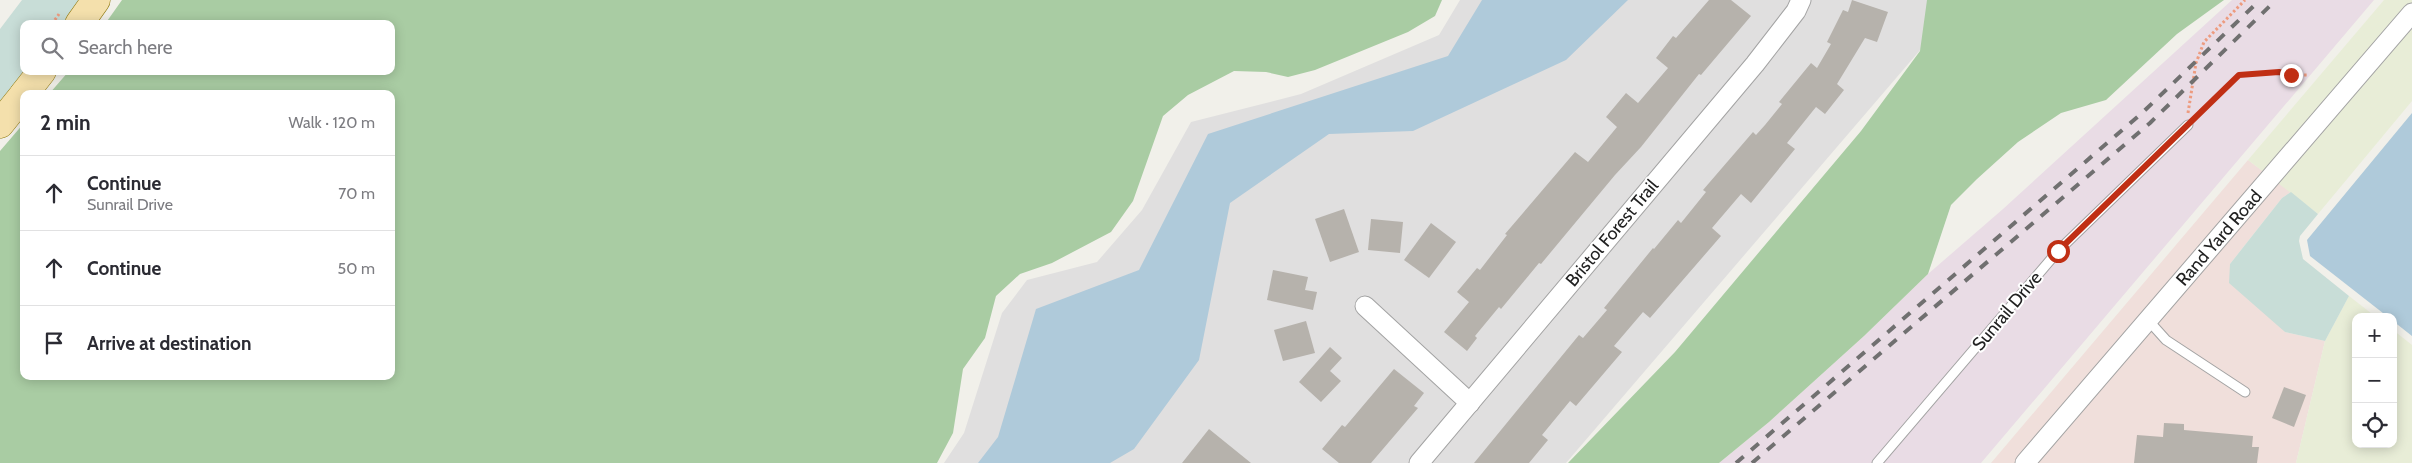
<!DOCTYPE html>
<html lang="en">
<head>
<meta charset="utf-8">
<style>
  :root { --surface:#fff; --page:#f7f7f7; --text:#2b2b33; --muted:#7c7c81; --line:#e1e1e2 }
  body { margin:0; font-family:Cabin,sans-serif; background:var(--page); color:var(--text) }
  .controls { position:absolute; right:15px; bottom:15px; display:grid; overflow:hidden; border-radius:10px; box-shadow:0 2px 12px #0003 }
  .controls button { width:45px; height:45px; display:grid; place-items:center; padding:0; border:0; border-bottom:1px solid var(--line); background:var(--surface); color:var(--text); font:25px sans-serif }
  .stop { position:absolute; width:15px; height:15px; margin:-11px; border:4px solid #c02f14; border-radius:50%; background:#fff }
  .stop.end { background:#c02f14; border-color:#fff; box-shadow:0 1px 5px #0008 }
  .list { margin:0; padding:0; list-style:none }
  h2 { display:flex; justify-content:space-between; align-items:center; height:65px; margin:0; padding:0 20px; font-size:21px }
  h2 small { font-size:16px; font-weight:400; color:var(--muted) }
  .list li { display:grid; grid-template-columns:32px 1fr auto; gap:15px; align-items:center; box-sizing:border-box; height:75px; padding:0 20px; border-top:1px solid var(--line) }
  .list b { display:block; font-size:19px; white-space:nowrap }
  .list p { margin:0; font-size:16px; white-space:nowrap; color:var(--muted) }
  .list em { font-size:16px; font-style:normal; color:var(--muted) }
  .icon { flex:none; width:28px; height:28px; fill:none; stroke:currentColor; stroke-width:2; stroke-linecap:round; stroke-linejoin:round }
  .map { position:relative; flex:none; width:2412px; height:463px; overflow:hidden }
  .search { position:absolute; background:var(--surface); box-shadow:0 2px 12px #0003; left:20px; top:20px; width:375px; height:55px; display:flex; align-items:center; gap:12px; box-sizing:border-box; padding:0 18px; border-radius:10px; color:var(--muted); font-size:19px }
  .panel { position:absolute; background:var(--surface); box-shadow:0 2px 12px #0003; left:20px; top:90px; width:375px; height:290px; border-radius:10px }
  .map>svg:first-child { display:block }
</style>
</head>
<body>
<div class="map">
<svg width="2412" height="463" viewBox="0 0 2412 463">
  <rect width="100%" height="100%" fill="#f1f0ea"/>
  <path fill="#e0dfdf" d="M1460,0H1931L1927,42L1566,463H944L964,433L1002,313L1027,280L1097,262L1142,210L1191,122L1301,94L1439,35Z"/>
  <path fill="#f0dfdb" d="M2248,160L2291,192L2282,198L2230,264L2285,332L2325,341L2296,463H1991Z"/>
  <path fill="#e9dce5" d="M2232,0H2374L1981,463H1719L1769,422L1864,336L1928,274L2003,209Z"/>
  <g fill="#e8edd7">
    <path d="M2384,0H2412V101L2318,214L2248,160Z"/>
    <path d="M2349,296L2376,317H2356V444H2393V330L2412,345V463H2296L2325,341Z"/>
  </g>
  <g fill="#a9cca3">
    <path d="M122,0H1442L1435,16L1408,32L1315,70L1288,77L1266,72L1234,71L1188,95L1163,116L1133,201L1111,232L1052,263L1020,274L996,296L985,338L963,369L953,433L937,463H0V151L24,123V376H391V94H49L69,71H391V24H105Z"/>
    <path d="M1927,0H2224L2177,34L2106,100L2061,113L2018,142L1977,179L1951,205L1928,274L1864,336L1769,422L1719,463H1568L1675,352L1861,131L1920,51Z"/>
  </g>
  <g fill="#c8ddd7">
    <path d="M22,0H84L67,24H24V71H30L0,109V29Z"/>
    <path d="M2291,192L2318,214L2300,236L2299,241L2303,259L2349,296L2325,341L2285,332L2229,283L2230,264L2282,198Z"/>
  </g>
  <g fill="#afcada">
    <path d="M1482,0H1628L1566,60L1413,131L1329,134L1230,203L1199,360L1134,449L1110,463H978L998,437L1036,309L1139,270L1208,134L1448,56Z"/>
    <path d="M2412,113V336L2393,321V317H2388L2310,256L2307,240Z"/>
  </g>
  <g fill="#b6b2ac">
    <path d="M1709,0H1731L1751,16L1701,75L1699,74L1641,147L1615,175L1541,264L1539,263L1501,309L1499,307L1475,336L1477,338L1467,351L1444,332L1469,302L1457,292L1477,268L1480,270L1507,235L1505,234L1575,152L1588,162L1617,127L1606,117L1626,93L1638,103L1668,68L1656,58L1673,36L1676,38Z"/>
    <path d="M1852,0L1888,12L1877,42L1865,38L1837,84L1844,90L1825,114L1816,107L1787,143L1795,149L1751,203L1741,194L1712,228L1721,236L1650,318L1643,312L1614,346L1622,352L1576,406L1570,401L1542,435L1548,440L1529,463H1474L1579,335L1583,338L1607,310L1604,308L1653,248L1654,249L1678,220L1681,223L1706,192L1703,190L1753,132L1756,135L1765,125L1782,104L1779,102L1811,63L1817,68L1831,44L1827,42L1843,10L1848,12Z"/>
    <path d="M1344,209L1359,252L1330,262L1315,219Z"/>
    <path d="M1371,219L1403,222L1400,253L1368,250Z"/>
    <path d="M1431,223L1456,242L1429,278L1404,260Z"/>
    <path d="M1273,270L1308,277L1305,290L1317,292L1313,310L1267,300Z"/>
    <path d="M1306,321L1315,353L1283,361L1274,330Z"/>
    <path d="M1330,347L1342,358L1330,371L1341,381L1321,402L1299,382Z"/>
    <path d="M1394,369L1424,393L1414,406L1418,408L1371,463H1339L1322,449L1342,425L1345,427Z"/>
    <path d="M2284,387L2306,395L2294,427L2272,418Z"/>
    <path d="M2164,423L2184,424V430L2253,436L2252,447H2259L2257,463H2134L2137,435L2163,437Z"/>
    <path d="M1209,429L1251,463H1182Z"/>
  </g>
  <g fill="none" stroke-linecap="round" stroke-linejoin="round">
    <g stroke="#a3a3a3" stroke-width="11">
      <g id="service">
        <path d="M2148,320L2166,340L2245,392"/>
        <path d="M1877,463L2058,251L2188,125"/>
      </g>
    </g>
    <g stroke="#a3a3a3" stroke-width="21">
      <g id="minor">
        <path d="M1365,306L1470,403"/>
        <path d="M1419,463L1755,64L1796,11L1801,0"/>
        <path d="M2025,463L2412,13"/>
      </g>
    </g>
    <g stroke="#917a0f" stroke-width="29">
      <g id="primary">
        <path d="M79,24L96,0"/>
        <path d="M24,94L42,71"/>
        <path d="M0,124L24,94"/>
      </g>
    </g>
    <g stroke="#ed9b7f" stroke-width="3" stroke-dasharray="2.5 2.5" stroke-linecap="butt">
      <path d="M52,24L59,14"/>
      <path d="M2188,113L2196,63L2204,42L2245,0"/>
      <path d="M2197,117L2239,75L2279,72L2291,75H2307"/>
    </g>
    <use href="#service" stroke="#fff" stroke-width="9"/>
    <use href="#minor" stroke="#fff" stroke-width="19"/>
    <use href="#primary" stroke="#f4e0ac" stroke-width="28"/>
    <g stroke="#707070" stroke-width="4" stroke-dasharray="10 10" stroke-linecap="butt">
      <path d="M1736,463L2142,113L2260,0"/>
      <path d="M1752,463L2150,123L2276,0"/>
    </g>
  </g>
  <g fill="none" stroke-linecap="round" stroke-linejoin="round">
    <path stroke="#c02f14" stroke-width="6" d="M2058,251L2239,75L2279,72L2291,75"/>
  </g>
  <g text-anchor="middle" stroke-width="4" stroke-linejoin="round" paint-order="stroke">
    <g font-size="18" fill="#222" stroke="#fff">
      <text transform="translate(1612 233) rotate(-50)" y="6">Bristol Forest Trail</text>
      <text transform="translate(2219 238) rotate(-49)" y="6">Rand Yard Road</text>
      <text transform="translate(2007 311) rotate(-50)" y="6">Sunrail Drive</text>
    </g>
  </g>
</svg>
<div class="controls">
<button>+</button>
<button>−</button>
<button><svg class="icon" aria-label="locate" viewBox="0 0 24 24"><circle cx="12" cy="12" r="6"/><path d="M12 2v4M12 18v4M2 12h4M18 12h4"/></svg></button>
</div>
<div class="stop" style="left:2058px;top:251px"></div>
<div class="stop end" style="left:2291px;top:75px"></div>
<div class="search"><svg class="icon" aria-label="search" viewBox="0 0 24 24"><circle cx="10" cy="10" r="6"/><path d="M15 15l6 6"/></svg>Search here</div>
<section class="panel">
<h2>2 min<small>Walk · 120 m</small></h2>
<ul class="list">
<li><svg class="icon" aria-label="ahead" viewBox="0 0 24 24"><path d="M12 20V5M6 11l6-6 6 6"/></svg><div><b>Continue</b><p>Sunrail Drive</p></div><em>70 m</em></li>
<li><svg class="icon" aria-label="ahead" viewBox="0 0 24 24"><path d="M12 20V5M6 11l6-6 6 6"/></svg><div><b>Continue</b></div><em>50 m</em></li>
<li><svg class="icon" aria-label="arrive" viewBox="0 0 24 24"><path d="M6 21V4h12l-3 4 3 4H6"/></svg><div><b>Arrive at destination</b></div></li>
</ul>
</section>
</div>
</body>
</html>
